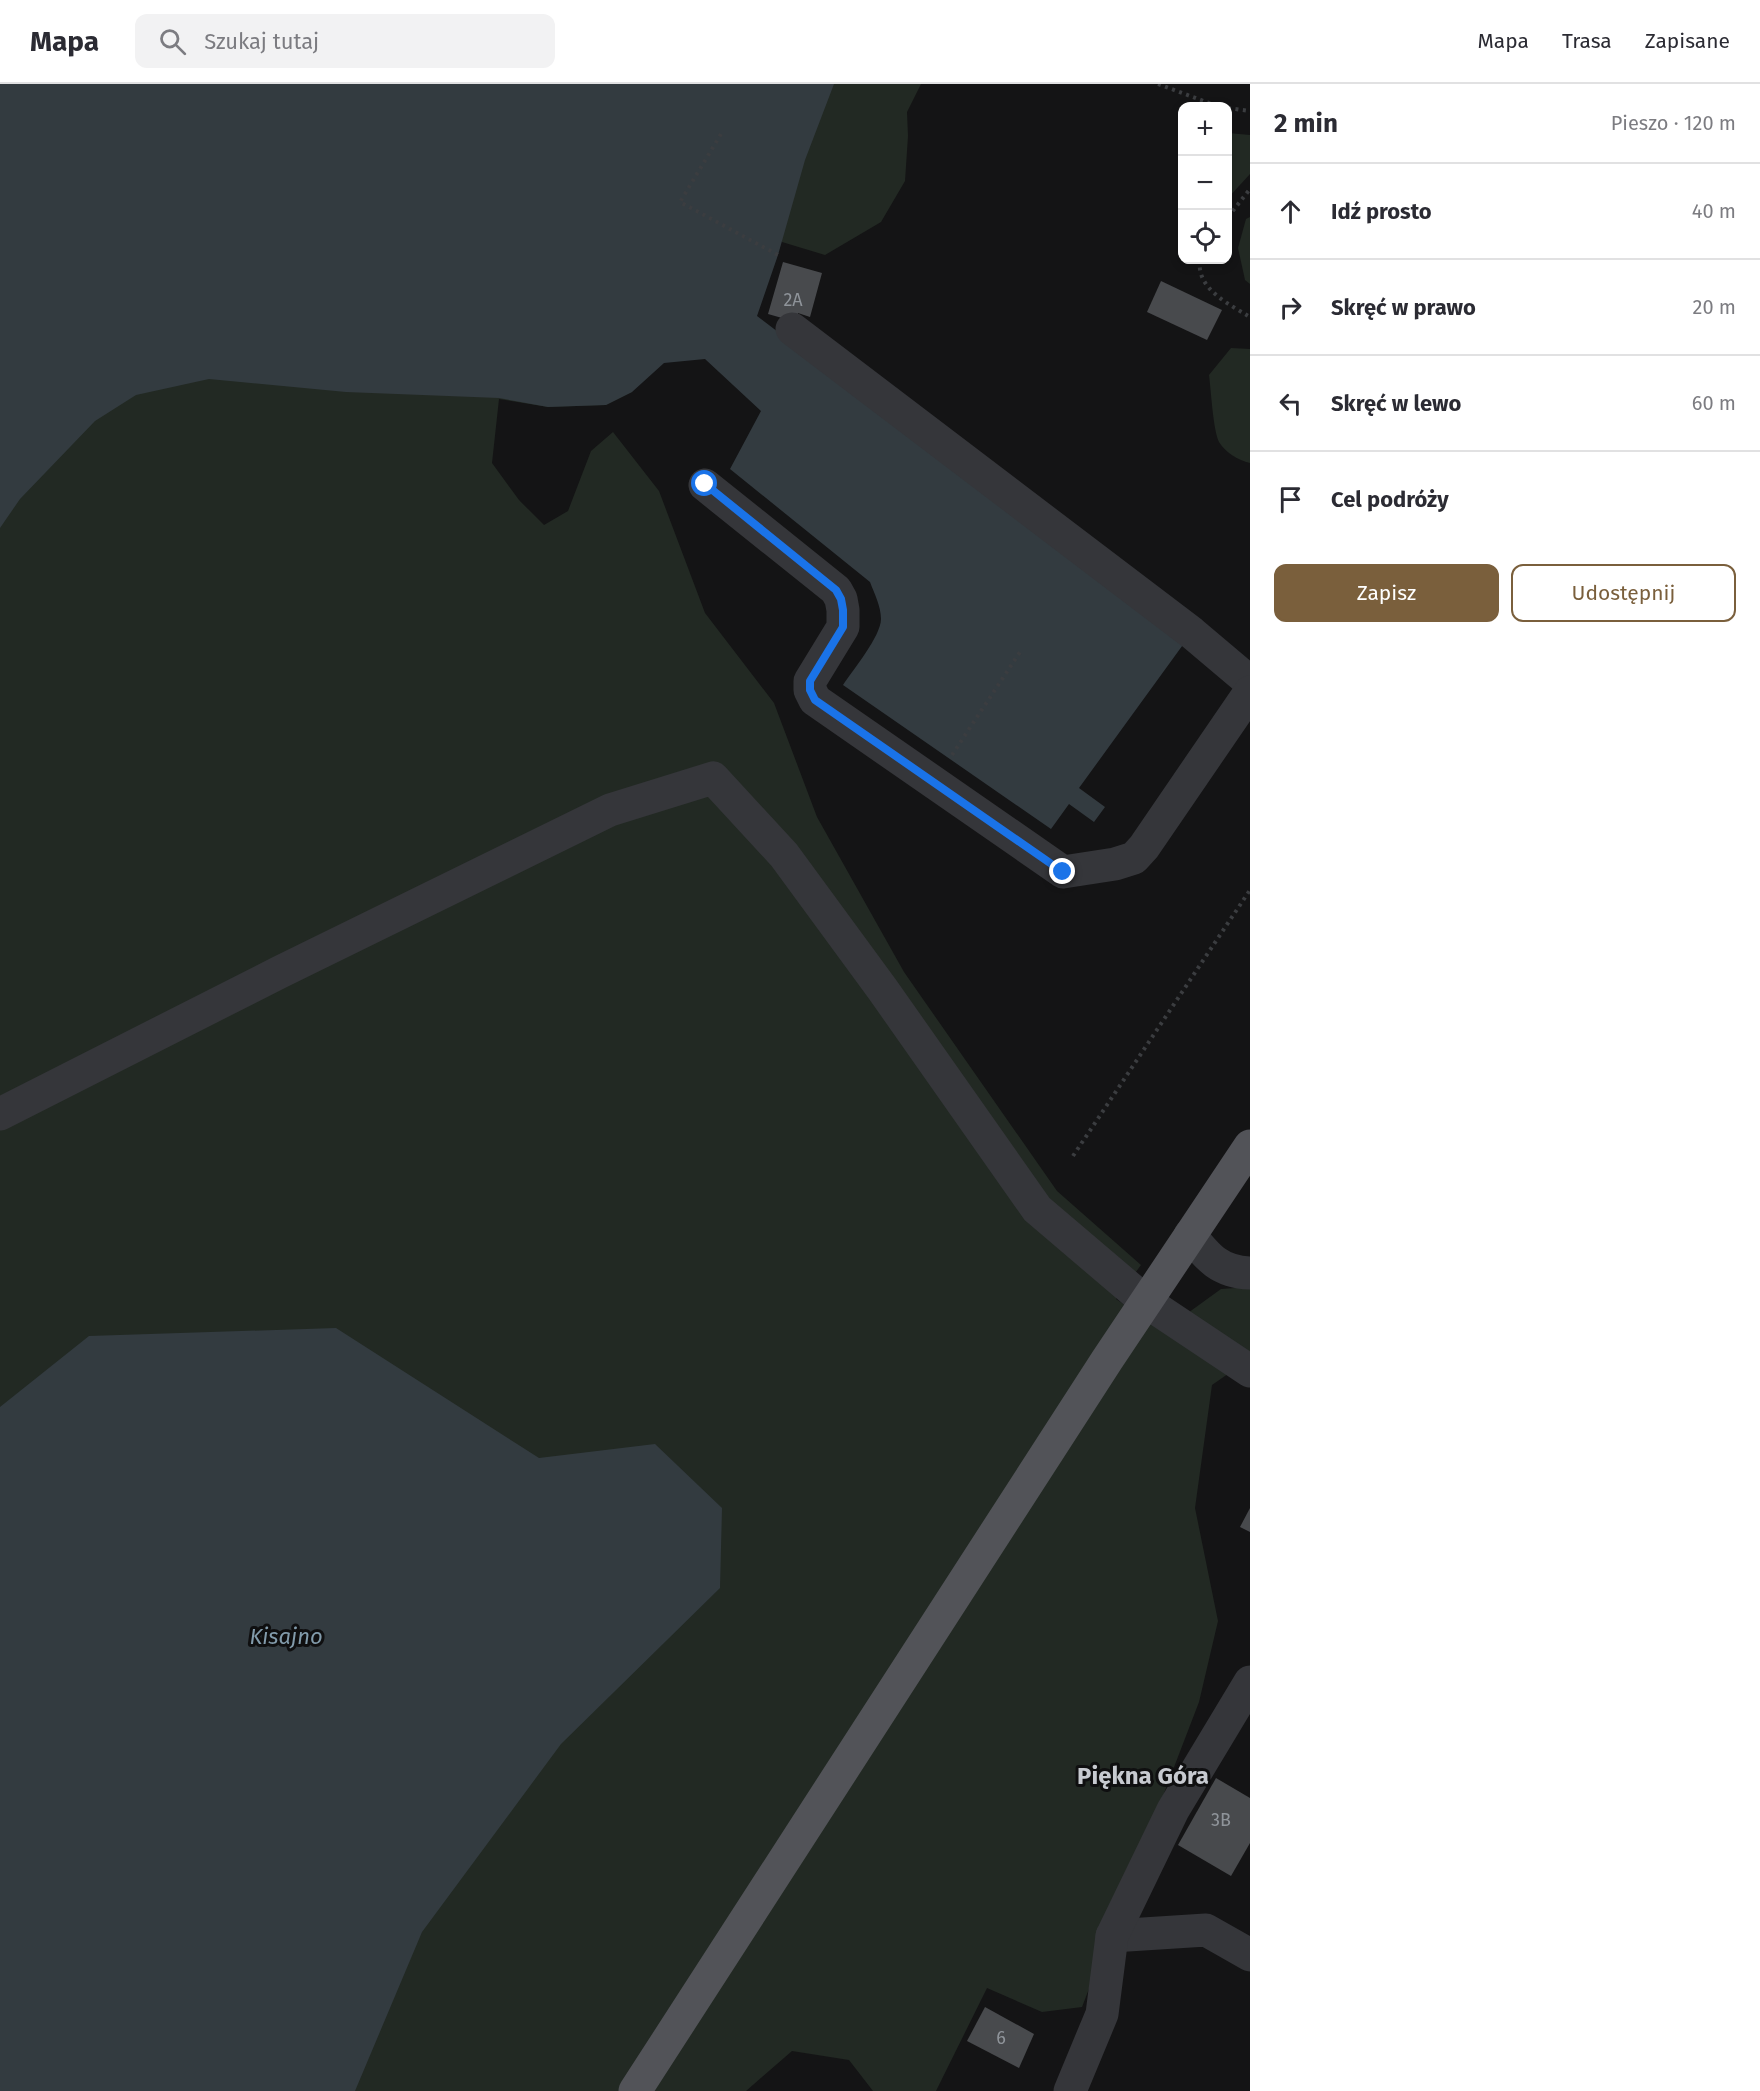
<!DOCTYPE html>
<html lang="pl">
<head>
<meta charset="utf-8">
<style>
  :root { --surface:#fff; --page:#f2f2f3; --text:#2b2b33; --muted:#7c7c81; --line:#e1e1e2; --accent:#7a5f3c }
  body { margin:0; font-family:"Fira Sans",sans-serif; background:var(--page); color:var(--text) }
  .controls { position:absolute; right:18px; top:18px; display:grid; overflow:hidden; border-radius:12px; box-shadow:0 3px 9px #0003 }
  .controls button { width:54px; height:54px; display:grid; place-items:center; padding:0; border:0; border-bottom:2px solid var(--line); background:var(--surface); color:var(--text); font:30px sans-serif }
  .stop { position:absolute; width:18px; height:18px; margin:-14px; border:4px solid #1a73e8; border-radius:50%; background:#fff }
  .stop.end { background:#1a73e8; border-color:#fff; box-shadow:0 2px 6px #0008 }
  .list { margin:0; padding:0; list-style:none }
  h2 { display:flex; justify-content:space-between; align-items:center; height:78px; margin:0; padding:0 24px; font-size:26px }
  h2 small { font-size:20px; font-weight:400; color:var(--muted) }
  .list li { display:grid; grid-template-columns:39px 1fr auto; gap:18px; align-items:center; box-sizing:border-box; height:96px; padding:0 24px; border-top:2px solid var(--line) }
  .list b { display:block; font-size:22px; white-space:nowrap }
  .list em { font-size:20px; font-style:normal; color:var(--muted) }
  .actions { display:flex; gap:12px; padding:18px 24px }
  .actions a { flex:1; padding:14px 0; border:2px solid var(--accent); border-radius:12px; text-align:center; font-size:21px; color:var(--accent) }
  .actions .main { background:var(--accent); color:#fff }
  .icon { flex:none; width:33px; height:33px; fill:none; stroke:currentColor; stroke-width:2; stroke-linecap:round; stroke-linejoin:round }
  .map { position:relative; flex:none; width:1250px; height:2007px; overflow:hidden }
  header { display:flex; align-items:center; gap:36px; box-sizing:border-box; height:84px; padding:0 30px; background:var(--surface); border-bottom:2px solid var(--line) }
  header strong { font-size:28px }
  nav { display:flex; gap:33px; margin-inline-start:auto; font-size:21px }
  .search { width:420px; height:54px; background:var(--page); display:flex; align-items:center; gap:15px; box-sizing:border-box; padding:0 21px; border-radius:12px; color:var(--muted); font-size:22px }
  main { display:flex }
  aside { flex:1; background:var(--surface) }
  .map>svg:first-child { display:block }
</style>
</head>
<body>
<header>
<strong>Mapa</strong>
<div class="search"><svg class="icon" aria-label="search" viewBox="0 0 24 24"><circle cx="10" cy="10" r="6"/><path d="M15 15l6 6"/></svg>Szukaj tutaj</div>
<nav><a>Mapa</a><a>Trasa</a><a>Zapisane</a></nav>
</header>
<main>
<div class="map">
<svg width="1250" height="2007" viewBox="0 0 1250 2007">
  <rect width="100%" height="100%" fill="#141415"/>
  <g fill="#222923">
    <path d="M710,0H921L907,28L908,52L905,97L881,138L825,171L782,158Z"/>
    <path d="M1228,49L1250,51V90L1228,114Z"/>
    <path d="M1250,133V200L1245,196L1238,164L1246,135Z"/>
    <path d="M0,259L632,308L606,321L548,323L499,315L492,379L519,416L544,441L568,427L591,367L613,348L659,407L705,529L774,619L817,733L904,888L1057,1107L1141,1181L1116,1215L1163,1247L1221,1205L1250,1203V1276H1248L1212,1301L1195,1424L1218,1537L1199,1618L1082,1923L1042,1928L987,1904L936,2007H873L849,1976L792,1967L746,2007H226L0,1504Z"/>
    <path d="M1231,264L1250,265V379C1238,376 1226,369 1219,358C1213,345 1211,306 1209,291Z"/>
  </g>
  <g fill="#333b40">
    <path d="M0,0H834L805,76L778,171L757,232L1185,558L1079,704L1105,723L1094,738L1069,720L1051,745L843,601C853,586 881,552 881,535C881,522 874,509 870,498L730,385L761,327L705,275L664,279L632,308L606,321L548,323L499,314L346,308L209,295L136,311L95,337L20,415L0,444Z"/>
    <path d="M336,1244L539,1374L655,1360L722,1424L720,1504L561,1660L422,1848L355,2007H0V1323L89,1252Z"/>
  </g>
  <g fill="#484a4d">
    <path d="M783,178L822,189L810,233L798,229V233L789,236L768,230Z"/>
    <path d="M1161,197L1222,226L1207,256L1147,228Z"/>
    <path d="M1250,1424V1448L1240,1443Z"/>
    <path d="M1216,1694L1250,1714V1759L1231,1792L1178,1761Z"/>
    <path d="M985,1923L1034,1950L1019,1984L967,1957Z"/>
  </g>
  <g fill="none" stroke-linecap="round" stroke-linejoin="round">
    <g stroke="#3b3d40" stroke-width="4" stroke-dasharray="3 4.5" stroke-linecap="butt">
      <path d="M1158,0L1217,22"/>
      <path d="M1228,24L1250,27"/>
      <path d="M721,50L680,118L778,171"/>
      <path d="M1228,133L1250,105"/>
      <path d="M1200,176C1196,205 1229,220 1250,233"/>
      <path d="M952,671L1022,565"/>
      <path d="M1073,1072L1250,806"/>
    </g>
    <g stroke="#35363a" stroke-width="33">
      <path d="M792,245L1192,549L1250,598"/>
      <path d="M705,401L836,506L841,515L843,526V543L810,597V606L815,616L1063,788L1115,780L1134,774L1144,763L1250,608"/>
      <path d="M0,1030L280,888L610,726L713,694L784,771L883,906L1037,1125L1145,1217L1250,1287"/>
      <path d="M1190,1151C1208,1174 1220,1188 1250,1189"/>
      <path d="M1112,1852L1206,1846L1250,1871"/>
      <path d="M1070,2007L1102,1930L1112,1852L1173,1726L1250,1598"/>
    </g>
    <path stroke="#525358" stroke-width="33" d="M635,2007L1107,1276L1250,1062"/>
  </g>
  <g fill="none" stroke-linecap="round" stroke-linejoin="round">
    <path stroke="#1a73e8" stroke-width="8" d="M705,400L836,506L841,515L843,526V543L810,597V606L815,616L1063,788"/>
  </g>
  <g text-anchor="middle" stroke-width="6" stroke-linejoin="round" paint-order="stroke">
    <g font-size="18" fill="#8f949a">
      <text x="793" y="222">2A</text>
      <text x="1221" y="1742">3B</text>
      <text x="1001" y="1960">6</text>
    </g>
    <g font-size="22" font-style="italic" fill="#829bab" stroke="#0f0f10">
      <text x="286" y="1560">Kisajno</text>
    </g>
    <g font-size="24" font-weight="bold" fill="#c7cad0" stroke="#0f0f10">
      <text x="1143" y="1700">Piękna Góra</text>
    </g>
  </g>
</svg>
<div class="controls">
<button>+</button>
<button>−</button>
<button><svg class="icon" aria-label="locate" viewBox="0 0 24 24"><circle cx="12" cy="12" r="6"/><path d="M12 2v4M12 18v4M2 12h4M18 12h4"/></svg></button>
</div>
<div class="stop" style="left:705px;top:400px"></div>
<div class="stop end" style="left:1063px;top:788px"></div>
</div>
<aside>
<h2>2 min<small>Pieszo · 120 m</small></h2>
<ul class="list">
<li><svg class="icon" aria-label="ahead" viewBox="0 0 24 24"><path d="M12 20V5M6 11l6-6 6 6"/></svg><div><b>Idź prosto</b></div><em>40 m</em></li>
<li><svg class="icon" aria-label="right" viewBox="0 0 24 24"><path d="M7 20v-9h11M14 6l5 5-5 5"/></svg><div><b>Skręć w prawo</b></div><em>20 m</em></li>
<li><svg class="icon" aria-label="left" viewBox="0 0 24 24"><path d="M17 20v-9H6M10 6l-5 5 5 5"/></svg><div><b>Skręć w lewo</b></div><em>60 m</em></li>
<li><svg class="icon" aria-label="arrive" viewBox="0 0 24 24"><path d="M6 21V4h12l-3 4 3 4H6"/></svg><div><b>Cel podróży</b></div></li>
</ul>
<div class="actions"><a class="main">Zapisz</a><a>Udostępnij</a></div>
</aside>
</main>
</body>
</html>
